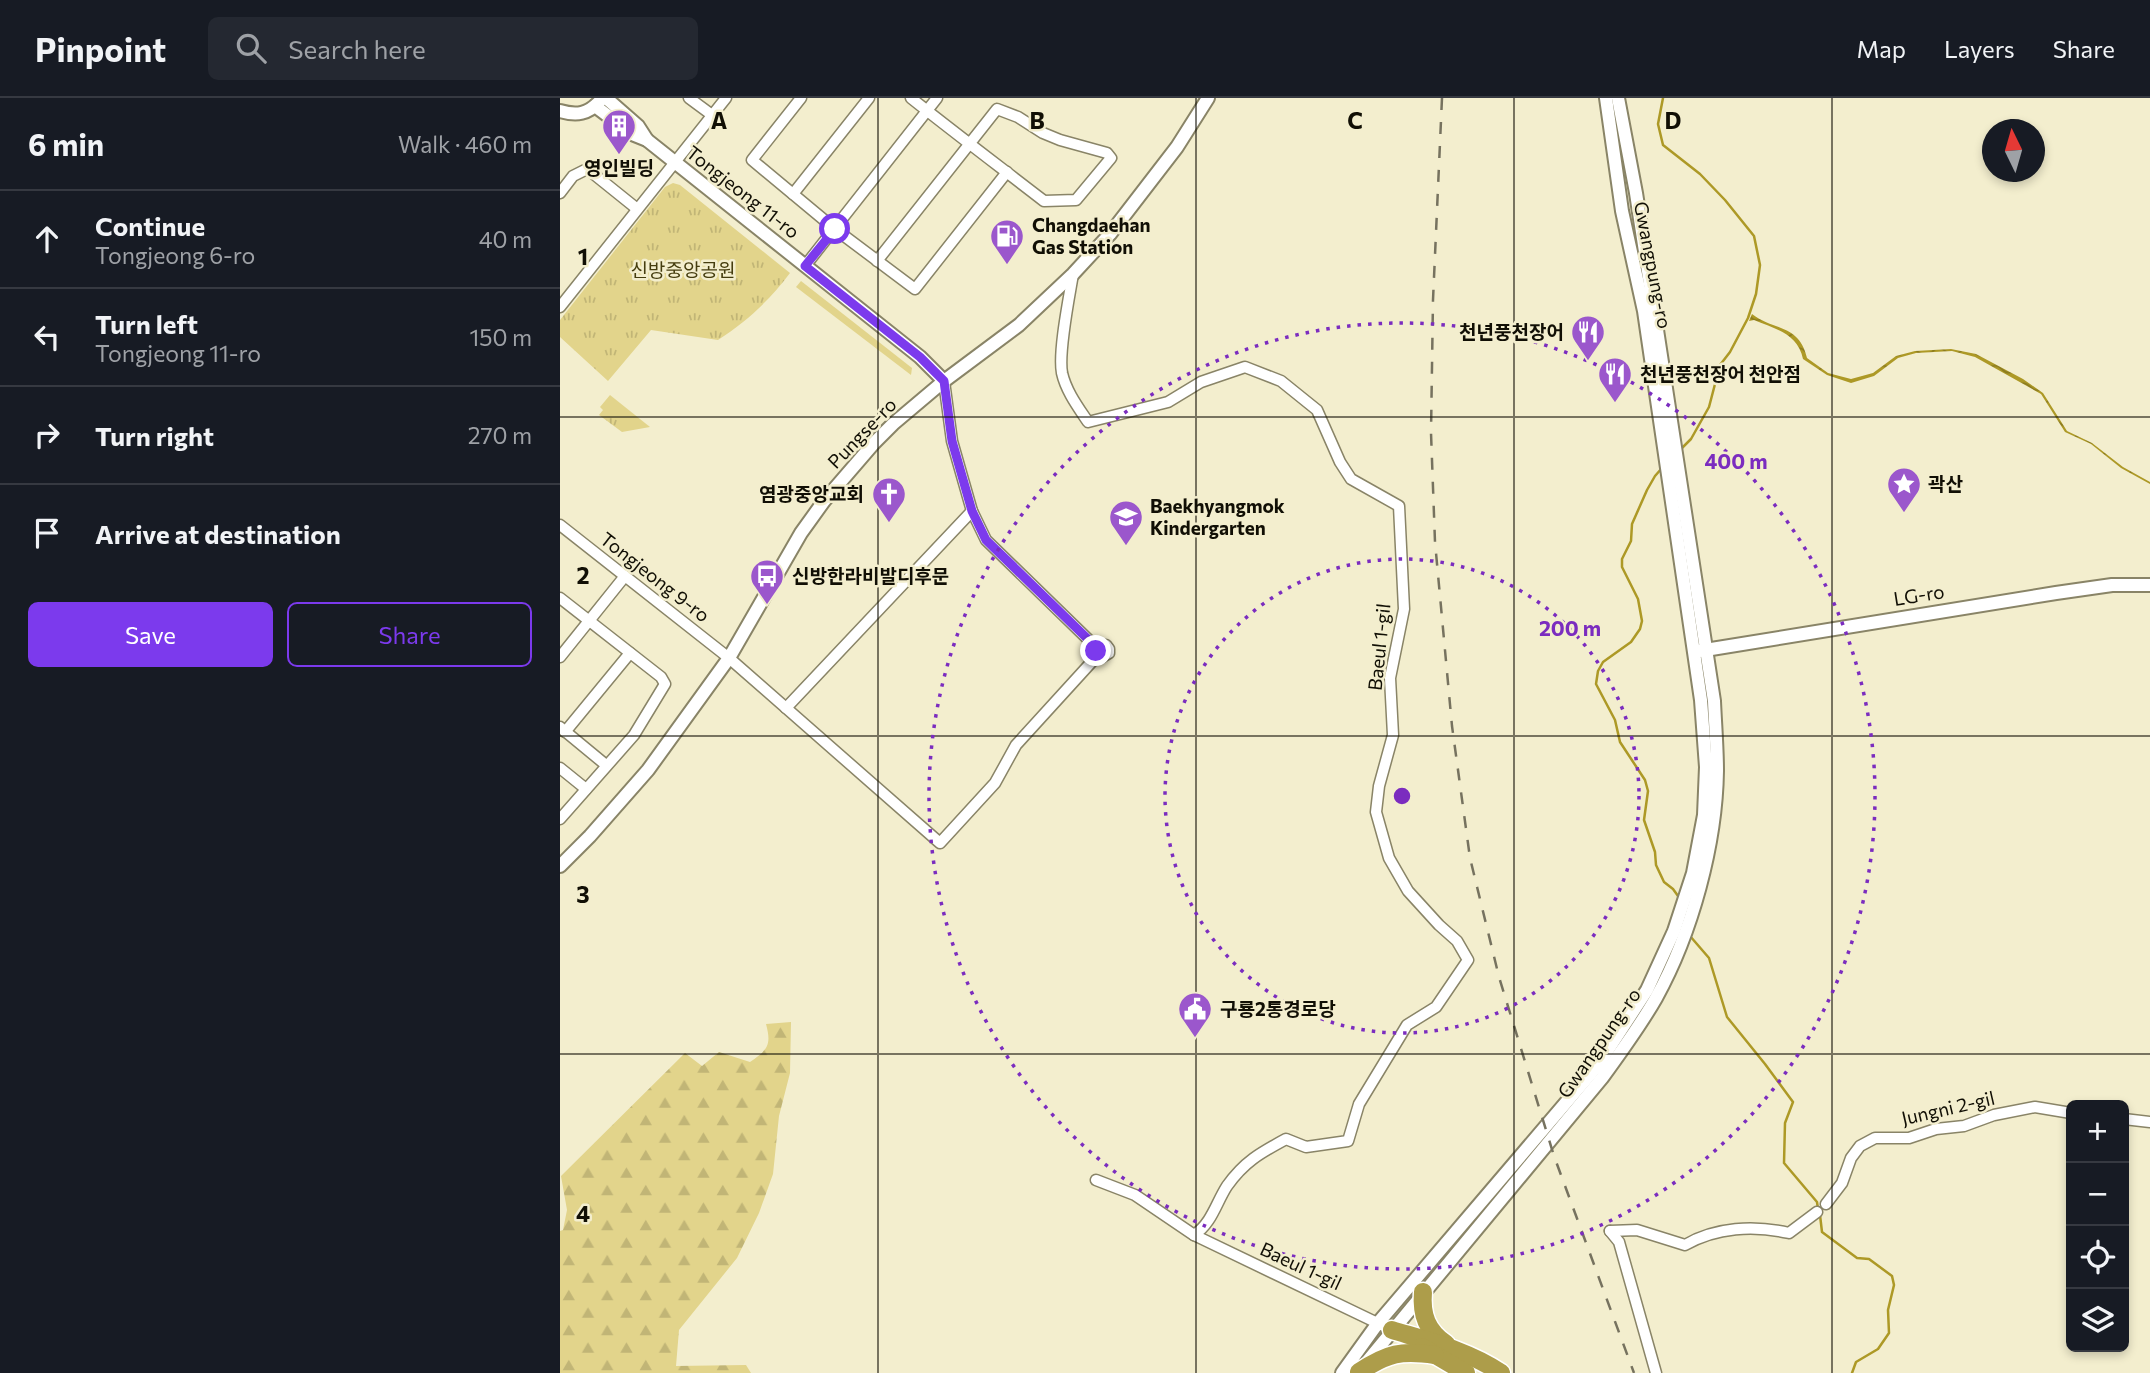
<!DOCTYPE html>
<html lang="en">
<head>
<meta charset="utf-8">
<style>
  :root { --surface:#171b24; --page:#242831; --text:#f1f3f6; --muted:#9ea1a6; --line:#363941; --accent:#7c3aed }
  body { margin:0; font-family:Commissioner,"Noto Sans KR",sans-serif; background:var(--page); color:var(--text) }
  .controls { position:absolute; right:21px; bottom:21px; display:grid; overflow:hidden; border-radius:10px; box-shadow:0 4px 10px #0003 }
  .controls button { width:63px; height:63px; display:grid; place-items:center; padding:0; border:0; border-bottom:2px solid var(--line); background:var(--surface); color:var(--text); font:35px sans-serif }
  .compass { position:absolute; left:1422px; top:21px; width:63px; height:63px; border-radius:50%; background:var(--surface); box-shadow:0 4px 10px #0003; rotate:355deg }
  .stop { position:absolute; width:21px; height:21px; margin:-16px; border:5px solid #7c3aed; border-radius:50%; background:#fff }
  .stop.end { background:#7c3aed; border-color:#fff; box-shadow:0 2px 7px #0008 }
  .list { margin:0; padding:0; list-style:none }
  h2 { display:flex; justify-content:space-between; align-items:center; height:91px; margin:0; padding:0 28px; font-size:30px }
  h2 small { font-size:23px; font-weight:400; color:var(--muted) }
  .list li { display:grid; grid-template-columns:46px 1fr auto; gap:21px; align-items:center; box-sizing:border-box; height:98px; padding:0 28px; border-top:2px solid var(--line) }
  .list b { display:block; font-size:26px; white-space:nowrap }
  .list p { margin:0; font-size:23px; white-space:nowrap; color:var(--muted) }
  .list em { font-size:23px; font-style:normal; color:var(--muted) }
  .actions { display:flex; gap:14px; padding:21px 28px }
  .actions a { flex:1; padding:16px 0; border:2px solid var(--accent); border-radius:10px; text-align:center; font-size:24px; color:var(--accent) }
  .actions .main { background:var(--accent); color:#fff }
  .icon { flex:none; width:38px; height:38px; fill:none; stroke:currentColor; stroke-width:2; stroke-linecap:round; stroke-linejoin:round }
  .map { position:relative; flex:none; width:1590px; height:1275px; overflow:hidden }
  header { display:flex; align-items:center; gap:42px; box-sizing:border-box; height:98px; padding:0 35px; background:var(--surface); border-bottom:2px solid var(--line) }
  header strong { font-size:33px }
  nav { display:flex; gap:38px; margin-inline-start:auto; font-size:24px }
  .search { width:490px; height:63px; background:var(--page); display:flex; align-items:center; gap:18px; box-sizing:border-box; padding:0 24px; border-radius:10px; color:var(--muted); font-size:26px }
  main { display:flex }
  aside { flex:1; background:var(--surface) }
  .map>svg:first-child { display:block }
</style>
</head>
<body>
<header>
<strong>Pinpoint</strong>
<div class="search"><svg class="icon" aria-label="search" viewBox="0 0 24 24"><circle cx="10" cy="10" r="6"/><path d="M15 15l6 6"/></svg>Search here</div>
<nav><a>Map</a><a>Layers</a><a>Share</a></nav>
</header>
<main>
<aside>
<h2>6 min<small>Walk · 460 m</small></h2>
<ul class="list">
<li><svg class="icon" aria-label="ahead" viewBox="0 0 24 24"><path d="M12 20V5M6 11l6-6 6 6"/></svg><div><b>Continue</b><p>Tongjeong 6-ro</p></div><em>40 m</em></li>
<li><svg class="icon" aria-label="left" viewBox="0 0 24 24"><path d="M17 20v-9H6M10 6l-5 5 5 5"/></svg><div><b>Turn left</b><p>Tongjeong 11-ro</p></div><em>150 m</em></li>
<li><svg class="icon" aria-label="right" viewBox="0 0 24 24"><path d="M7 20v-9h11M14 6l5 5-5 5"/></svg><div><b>Turn right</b></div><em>270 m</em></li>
<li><svg class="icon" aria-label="arrive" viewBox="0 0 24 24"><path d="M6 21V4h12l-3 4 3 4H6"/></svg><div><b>Arrive at destination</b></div></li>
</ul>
<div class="actions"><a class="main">Save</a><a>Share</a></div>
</aside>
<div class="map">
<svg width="1590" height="1275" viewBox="0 0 1590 1275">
  <defs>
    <pattern id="forest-firs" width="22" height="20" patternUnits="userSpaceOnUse" patternTransform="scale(1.75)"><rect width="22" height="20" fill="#e2d48b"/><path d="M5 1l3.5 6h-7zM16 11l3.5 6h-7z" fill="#c1b576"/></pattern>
    <pattern id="park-tufts" width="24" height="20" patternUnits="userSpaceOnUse" patternTransform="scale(1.75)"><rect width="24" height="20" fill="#e2d48b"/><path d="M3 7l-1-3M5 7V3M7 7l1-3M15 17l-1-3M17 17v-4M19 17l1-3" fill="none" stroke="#c1b576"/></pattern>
    <pattern id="water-waves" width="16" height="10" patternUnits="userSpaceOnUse" patternTransform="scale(1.75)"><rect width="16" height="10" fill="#ad9926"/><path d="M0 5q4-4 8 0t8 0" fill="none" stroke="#8b7b1f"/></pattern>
  </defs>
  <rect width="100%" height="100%" fill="#f3eece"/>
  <path fill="#e2d48b" d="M241,183L352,270L351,277L236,189Z"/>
  <path fill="url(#forest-firs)" d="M231,924L230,975L219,1018L213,1076L199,1115L177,1160L119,1232L116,1268L186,1267L191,1275H0V1133L3,1132L7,1112L1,1078L125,955L142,968L159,954L190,964C207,952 212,948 206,926Z"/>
  <g fill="url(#park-tufts)">
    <path d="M113,85L120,87L230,175C209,203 187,223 158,242L91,232L48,283L0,239V222L105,89Z"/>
    <path d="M50,297L90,329L62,334L39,317L43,312L40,309Z"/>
  </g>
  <path fill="url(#water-waves)" d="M1192,216C1214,233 1239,226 1247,260L1268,275L1291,281L1313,275L1336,258L1355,253L1391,251L1416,256L1463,281L1483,295L1507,333L1532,345L1563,369L1590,384V386L1561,370L1531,346L1505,334L1481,296L1415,259L1392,253L1356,255L1338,260L1314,278L1291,285L1267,277L1243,261C1238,236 1216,231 1194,222L1189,223Z"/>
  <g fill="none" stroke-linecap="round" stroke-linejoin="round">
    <g stroke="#ad9926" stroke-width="2.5">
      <path d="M1103,0L1098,26L1103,47L1140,76L1165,102L1194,138L1200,167L1196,196L1188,220L1170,254L1160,267L1149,309L1131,341L1119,353"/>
      <path d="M1102,370L1095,378L1087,392L1072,426L1071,443L1062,461V469L1078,501L1082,523L1080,531L1071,544L1043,564L1038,573L1036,586L1055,622L1060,644L1085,682L1088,693L1084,722L1095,754L1096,767L1104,784L1113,791L1118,798"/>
      <path d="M1130,838L1149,860L1167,919L1205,966L1233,1004L1225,1025L1224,1065L1257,1104L1258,1111"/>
      <path d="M1260,1117L1262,1134L1297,1160L1309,1161L1332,1178L1334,1187L1328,1212L1329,1235L1318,1251L1296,1264L1292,1275"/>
    </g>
    <g stroke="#898467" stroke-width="13">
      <g id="street">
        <path d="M129,0L152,17"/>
        <path d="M241,0L192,62L275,131L355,191L447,74"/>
        <path d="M0,95L13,78L25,72L30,73L76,110"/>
        <path d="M233,96L309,0"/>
        <path d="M317,163L437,11L458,19L483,35L500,42L547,55L551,60L516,102L484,103C440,69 395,35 351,0"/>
        <path d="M245,168L377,0"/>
        <path d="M513,176C509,200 498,254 502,275C506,293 518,309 528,324L608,304L641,284L685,269L721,283L757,312L780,364L791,381L839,408L844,511L830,580L833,637L819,688L816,714L829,760L848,793L879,827L897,843L908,862L876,909L847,927L799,1006L788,1043L746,1049L726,1041C700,1055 684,1064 667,1088C656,1105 652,1125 634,1137L575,1097L536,1082"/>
        <path d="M0,209L166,0"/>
        <path d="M384,283L392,343L412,413L426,442L537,550L538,557L542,559L549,555V551L546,547H541L537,550"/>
        <path d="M0,427L169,560L380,745L435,685L456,647L538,557"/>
        <path d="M0,500L101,579L105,586L74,637L0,721"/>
        <path d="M0,559L65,478"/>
        <path d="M226,610L412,413"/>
        <path d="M0,629L46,667"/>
        <path d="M5,634L70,555"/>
        <path d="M0,670L26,691"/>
        <path d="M1564,1021L1590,1024"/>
        <path d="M1266,1106L1282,1085L1291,1060L1300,1048L1315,1040H1349L1376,1031L1404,1028L1434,1017L1475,1009L1511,1015"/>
        <path d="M1050,1133L1077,1132L1125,1147C1156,1129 1194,1127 1229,1135L1257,1114"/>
        <path d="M1050,1133L1059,1144L1096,1275"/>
        <path d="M634,1137L832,1232"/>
      </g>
    </g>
    <g stroke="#898467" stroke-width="16">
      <g id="secondary">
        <path d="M46,0L78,28L87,42"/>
        <path d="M35,8L72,36L87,42L360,259L384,283"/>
        <path d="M0,13C17,18 28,16 40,3"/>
        <path d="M1139,553L1496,495L1552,487H1590"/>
        <path d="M0,768L30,738L88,672L169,560L241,435L264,403L314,345L333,326L384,283L459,227L513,176L550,136L617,49L648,0"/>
        <path d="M805,1266L1042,980C1061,954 1080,928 1096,900C1132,835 1156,746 1157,673C1157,650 1155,626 1154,603L1076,95L1058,0"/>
        <path d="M782,1275L818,1225L1038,967L1087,892L1114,833L1133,775L1144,717L1146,669L1141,602L1084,213L1062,113L1046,0"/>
      </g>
    </g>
    <g stroke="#fff" stroke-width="21">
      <g id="highway">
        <path d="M863,1194C861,1217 867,1233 886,1246"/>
        <path d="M832,1232C868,1243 909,1253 941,1275"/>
        <path d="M862,1249L906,1275"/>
        <path d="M799,1274C828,1255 841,1252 875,1257"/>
      </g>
    </g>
    <use href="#street" stroke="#fff" stroke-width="10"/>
    <use href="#secondary" stroke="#fff" stroke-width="12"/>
    <use href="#highway" stroke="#ad9d4a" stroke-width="18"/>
    <path stroke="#76725f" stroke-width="2.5" stroke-dasharray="12 12" stroke-linecap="butt" d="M882,0L873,202L871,335L875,444L892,628L910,760L939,879L994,1058L1074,1275"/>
  </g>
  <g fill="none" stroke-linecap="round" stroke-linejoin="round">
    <path stroke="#7c3aed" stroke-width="9" d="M275,131L245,168L360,259L384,283L392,343L412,413L426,442L537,550L536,553"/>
  </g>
  <path fill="none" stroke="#110f05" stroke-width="2" stroke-opacity="0.55" d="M318,0V1275M636,0V1275M954,0V1275M1272,0V1275M0,319H1590M0,638H1590M0,956H1590"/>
  <g fill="none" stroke="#7b2cbf" stroke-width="3.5" stroke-dasharray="3.5 7">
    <circle cx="842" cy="698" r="237"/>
    <circle cx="842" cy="698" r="473"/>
  </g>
  <defs>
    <g id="building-pin" transform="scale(1.75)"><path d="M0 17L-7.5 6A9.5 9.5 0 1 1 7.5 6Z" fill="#9b57cc" stroke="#f3eece"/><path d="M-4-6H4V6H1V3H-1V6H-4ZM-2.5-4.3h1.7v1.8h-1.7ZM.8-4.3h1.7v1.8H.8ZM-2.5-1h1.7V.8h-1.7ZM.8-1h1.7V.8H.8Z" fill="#fff"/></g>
    <g id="fuel-pin" transform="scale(1.75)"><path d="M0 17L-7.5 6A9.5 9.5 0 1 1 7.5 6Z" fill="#9b57cc" stroke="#f3eece"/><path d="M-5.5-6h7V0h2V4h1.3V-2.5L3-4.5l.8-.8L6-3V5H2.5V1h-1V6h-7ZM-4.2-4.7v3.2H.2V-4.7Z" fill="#fff"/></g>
    <g id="restaurant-pin" transform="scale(1.75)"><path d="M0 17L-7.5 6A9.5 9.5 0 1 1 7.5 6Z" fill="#9b57cc" stroke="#f3eece"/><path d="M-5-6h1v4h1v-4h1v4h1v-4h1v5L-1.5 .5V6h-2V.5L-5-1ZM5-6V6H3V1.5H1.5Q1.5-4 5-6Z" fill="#fff"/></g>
    <g id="sight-pin" transform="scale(1.75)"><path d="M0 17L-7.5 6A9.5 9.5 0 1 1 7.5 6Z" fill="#9b57cc" stroke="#f3eece"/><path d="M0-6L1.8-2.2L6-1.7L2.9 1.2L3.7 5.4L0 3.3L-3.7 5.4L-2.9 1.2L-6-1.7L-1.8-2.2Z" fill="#fff"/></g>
    <g id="church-pin" transform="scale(1.75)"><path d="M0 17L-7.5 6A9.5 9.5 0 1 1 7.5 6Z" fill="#9b57cc" stroke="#f3eece"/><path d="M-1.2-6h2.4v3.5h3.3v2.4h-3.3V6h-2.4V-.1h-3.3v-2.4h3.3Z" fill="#fff"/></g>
    <g id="school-pin" transform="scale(1.75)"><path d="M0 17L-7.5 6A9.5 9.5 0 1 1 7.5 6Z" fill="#9b57cc" stroke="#f3eece"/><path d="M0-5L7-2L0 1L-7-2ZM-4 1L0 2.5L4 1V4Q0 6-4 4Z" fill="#fff"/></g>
    <g id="bus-pin" transform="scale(1.75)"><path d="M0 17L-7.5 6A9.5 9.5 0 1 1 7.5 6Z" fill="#9b57cc" stroke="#f3eece"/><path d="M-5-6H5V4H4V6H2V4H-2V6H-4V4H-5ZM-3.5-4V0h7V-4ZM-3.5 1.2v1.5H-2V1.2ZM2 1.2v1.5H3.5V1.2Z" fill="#fff"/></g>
    <g id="civic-pin" transform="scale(1.75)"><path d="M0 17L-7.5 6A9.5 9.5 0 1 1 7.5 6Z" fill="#9b57cc" stroke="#f3eece"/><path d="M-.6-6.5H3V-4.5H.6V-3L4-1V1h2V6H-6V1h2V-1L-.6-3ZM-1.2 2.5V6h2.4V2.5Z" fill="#fff"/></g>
  </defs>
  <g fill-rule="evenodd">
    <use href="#building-pin" x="59" y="28"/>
    <use href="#fuel-pin" x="447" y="138"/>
    <use href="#restaurant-pin" x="1028" y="234"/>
    <use href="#restaurant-pin" x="1055" y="276"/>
    <use href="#sight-pin" x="1344" y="386"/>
    <use href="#church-pin" x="329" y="396"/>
    <use href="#school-pin" x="566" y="419"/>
    <use href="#bus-pin" x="207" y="478"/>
    <use href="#civic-pin" x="635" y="911"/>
  </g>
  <g text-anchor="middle" stroke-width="5" stroke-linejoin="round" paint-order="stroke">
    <g font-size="19" font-weight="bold" fill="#110f05" stroke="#f3eece" text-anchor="start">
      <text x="59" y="77" text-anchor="middle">영인빌딩</text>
      <text x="472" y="134">Changdaehan<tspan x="472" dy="22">Gas Station</tspan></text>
      <text x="1004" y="241" text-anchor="end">천년풍천장어</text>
      <text x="1080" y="283">천년풍천장어 천안점</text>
      <text x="1368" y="393">곽산</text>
      <text x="304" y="403" text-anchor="end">염광중앙교회</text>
      <text x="590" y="415">Baekhyangmok<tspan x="590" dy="22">Kindergarten</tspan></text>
      <text x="232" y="485">신방한라비발디후문</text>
      <text x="660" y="918">구룡2통경로당</text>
    </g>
    <g font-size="19" fill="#110f05" stroke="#f3eece">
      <text transform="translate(183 94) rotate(38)" y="7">Tongjeong 11-ro</text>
      <text transform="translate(1093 167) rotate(79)" y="7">Gwangpung-ro</text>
      <text transform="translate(302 335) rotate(-46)" y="7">Pungse-ro</text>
      <text transform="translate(95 479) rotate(38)" y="7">Tongjeong 9-ro</text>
      <text transform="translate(1359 497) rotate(-9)" y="7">LG-ro</text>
      <text transform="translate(819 549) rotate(-84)" y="7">Baeul 1-gil</text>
      <text transform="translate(1039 945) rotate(-55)" y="7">Gwangpung-ro</text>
      <text transform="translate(1388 1010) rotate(-13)" y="7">Jungni 2-gil</text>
      <text transform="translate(741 1168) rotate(25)" y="7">Baeul 1-gil</text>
    </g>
    <g font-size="19" fill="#453d0f" stroke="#f3eece">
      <text x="123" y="179">신방중앙공원</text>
    </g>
  </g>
  <g font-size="23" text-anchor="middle" font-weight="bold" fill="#110f05" stroke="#f3eece" stroke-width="5" stroke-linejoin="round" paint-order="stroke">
    <text x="159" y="31">A</text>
    <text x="477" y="31">B</text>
    <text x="795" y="31">C</text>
    <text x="1113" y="31">D</text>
    <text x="23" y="167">1</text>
    <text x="23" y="486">2</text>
    <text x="23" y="805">3</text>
    <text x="23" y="1124">4</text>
  </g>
  <circle cx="842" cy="698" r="10" fill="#7b2cbf" stroke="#f3eece" stroke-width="3.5"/>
  <g font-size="21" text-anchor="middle" font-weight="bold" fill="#7b2cbf" stroke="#f3eece" stroke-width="5" stroke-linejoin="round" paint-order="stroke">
    <text x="1176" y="371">400 m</text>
    <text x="1010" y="538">200 m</text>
  </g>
</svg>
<div class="controls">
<button>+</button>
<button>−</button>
<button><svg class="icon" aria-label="locate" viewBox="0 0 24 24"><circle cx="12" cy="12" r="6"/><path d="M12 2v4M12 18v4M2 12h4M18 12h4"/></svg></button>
<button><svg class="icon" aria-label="layers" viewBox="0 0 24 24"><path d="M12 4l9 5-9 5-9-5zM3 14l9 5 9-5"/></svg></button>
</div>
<svg class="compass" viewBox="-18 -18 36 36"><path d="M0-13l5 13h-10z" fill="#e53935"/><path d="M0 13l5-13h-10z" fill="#9ea1a6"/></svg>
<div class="stop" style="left:275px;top:131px"></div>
<div class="stop end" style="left:536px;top:553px"></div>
</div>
</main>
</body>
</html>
